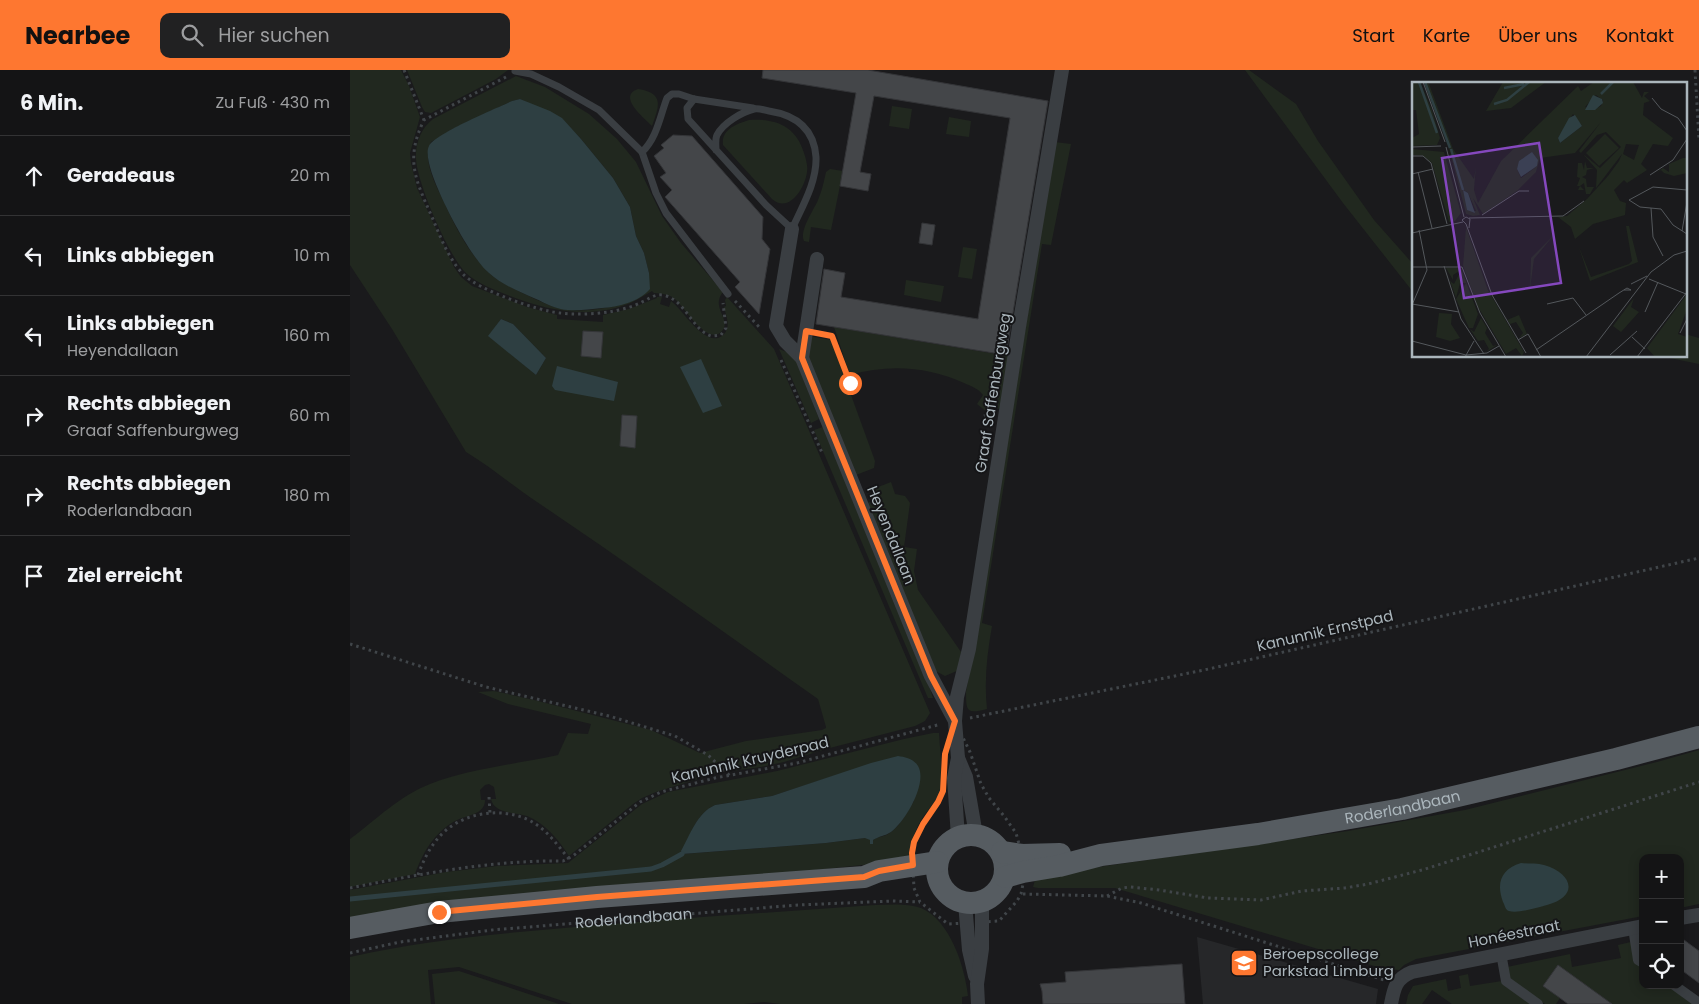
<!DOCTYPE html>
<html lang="de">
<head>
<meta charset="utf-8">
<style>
  :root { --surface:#141415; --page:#212122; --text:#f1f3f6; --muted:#9d9ea0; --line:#333334; --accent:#fe7730 }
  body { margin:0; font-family:Poppins,sans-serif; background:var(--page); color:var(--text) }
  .controls { position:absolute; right:15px; bottom:15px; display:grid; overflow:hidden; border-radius:10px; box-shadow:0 2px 12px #0003 }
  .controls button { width:45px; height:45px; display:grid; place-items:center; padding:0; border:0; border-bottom:1px solid var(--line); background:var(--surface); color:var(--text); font:25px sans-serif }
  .stop { position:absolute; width:15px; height:15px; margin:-11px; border:4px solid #fe7730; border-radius:50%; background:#fff }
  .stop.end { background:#fe7730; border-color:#fff; box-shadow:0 1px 5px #0008 }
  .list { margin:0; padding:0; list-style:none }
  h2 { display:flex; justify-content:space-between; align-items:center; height:65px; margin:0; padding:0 20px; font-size:21px }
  h2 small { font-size:16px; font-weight:400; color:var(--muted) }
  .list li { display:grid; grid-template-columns:32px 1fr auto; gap:15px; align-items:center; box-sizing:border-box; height:80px; padding:0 20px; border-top:1px solid var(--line) }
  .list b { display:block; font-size:19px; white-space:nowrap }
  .list p { margin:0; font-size:16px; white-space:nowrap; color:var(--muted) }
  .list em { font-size:16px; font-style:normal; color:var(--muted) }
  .icon { flex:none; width:28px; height:28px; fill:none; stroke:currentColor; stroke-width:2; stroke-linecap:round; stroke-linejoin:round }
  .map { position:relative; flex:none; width:1349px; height:934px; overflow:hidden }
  header { display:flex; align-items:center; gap:30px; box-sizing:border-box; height:70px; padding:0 25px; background:var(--accent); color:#111 }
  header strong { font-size:24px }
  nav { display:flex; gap:28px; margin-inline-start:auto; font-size:18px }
  .search { width:350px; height:45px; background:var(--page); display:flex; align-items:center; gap:12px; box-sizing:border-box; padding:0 18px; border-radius:10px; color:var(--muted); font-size:19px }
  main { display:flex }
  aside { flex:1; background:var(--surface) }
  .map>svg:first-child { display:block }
</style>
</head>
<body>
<header>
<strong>Nearbee</strong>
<div class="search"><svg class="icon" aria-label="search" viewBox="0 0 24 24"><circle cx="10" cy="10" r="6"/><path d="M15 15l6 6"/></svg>Hier suchen</div>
<nav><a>Start</a><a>Karte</a><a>Über uns</a><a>Kontakt</a></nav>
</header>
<main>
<aside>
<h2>6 Min.<small>Zu Fuß · 430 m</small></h2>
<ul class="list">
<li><svg class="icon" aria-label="ahead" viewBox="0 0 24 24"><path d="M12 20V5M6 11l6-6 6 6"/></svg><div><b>Geradeaus</b></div><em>20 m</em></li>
<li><svg class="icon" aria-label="left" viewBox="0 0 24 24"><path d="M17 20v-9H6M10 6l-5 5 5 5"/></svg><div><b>Links abbiegen</b></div><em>10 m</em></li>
<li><svg class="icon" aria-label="left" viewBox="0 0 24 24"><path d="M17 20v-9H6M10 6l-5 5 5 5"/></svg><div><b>Links abbiegen</b><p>Heyendallaan</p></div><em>160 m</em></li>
<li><svg class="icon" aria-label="right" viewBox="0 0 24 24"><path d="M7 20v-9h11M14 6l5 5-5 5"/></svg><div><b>Rechts abbiegen</b><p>Graaf Saffenburgweg</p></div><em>60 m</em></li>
<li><svg class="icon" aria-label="right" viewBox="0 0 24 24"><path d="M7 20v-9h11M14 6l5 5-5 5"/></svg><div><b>Rechts abbiegen</b><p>Roderlandbaan</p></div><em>180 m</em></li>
<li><svg class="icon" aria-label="arrive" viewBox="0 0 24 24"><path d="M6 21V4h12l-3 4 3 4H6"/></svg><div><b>Ziel erreicht</b></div></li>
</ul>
</aside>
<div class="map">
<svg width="1349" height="934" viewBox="0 0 1349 934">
  <rect width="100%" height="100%" fill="#1a1a1c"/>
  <path fill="#262729" d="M847,867L1028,919L1026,934H853Z"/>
  <g fill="#21281f" fill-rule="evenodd">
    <path d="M0,0H51L59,16L70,47L60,83L61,93L67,118L104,197L111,207L122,216L177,237L207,245V249L253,252V245L279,239L307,228V227H312L310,234L319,237L321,231C333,240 355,278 372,266C382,258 376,246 374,237L376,236L375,230L377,227L424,279L580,643L575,651L565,656L476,679L434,692L411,697L367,703L306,722L292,728L283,734L219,786C208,769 196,754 177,746C165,742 144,744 141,729H146L144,717L139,714L135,715L130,720L131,730H135C135,745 116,745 105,751C84,763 73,782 65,804L0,817V769C26,750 49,726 80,714C119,699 166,694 208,685L218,663L238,664L241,654L158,634L128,622L144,621L184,630L301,660L350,683L396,671L472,660L476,658V657L468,629C375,563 282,496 187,432C163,416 141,397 116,382L42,259L0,195ZM151,249L163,254L196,288L186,305L139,266Z"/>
    <path d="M57,0H158L146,9L81,43L75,42L72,37Z"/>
    <path d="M895,0H899L946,34L968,71L1024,150L1063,194V222L993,133Z"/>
    <path d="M166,6L195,17L239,44L267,69L286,92L312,146L331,173L373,222C360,238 382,249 372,261C358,277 335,238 326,230C320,224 313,224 304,223L302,221C293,226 285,232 275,235C237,249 196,240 160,226C145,220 128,214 116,203C99,187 67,113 66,89C65,74 71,58 83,49ZM170,29L212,49L231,69L263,108L280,137L286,166L294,183L299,203L285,230C265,237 238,242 217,240C202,239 156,216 144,207C122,189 106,159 95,134C88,119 77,100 78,83C78,80 80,75 81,72L105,58L162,31Z"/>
    <path d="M288,19C315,23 309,37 302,56C293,47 267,26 288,19Z"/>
    <path d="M542,36L562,39L559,59L539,56Z"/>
    <path d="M599,47L621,51L619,67L596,64Z"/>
    <path d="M399,50C426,48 446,56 454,83C456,89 458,96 457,102C455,118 439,144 422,129L373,75C371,59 387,54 399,50Z"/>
    <path d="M705,72L721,74L701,175L692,174L632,553L642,556C637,584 634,611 637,639C617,644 616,642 616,622L633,526Z"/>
    <path d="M480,99L493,101L481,160L461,157L459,172L454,171C449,160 464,140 468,130C472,121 474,111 476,102Z"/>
    <path d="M613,177L627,179L622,209L608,207Z"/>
    <path d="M556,210L594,216L591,232L554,225Z"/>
    <path d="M484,257L658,286L651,338L637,342L627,334L633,325C629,319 621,316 614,313C577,296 538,294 500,305Z"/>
    <path d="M1335,264L1349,268V294L1310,286H1335Z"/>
    <path d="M459,266L481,270L525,391L524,398L506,405L456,281Z"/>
    <path d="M429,279L444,285L469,349L461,353Z"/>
    <path d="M473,357L580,619L583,628H578L464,360Z"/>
    <path d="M541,412L545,424L555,426L560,433L554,477L567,479L564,501L568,520L611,582L609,600L595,606L582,599L516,434L523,430L522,423L523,419Z"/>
    <path d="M583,663H589C590,681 593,701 590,719C587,732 576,741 570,752C563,764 561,777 559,790L0,850V820L96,802L147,796L218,793L292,734L318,722L427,701L554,669ZM496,702L564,731C557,742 550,757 538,764C533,767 528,766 523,770V773L518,768H515L476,773L333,784C339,766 346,744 365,735L422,726Z"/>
    <path d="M1349,680V834L1330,838V788H1293V846L1066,889L1054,895L1049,900L1031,898L765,818H688L683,817L686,806L998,761L1115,740L1307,692Z"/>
    <path d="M525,835C540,835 556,833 571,838C600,850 615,897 618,926L612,927V934H430L414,932L394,934H222L109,897L78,900L81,934H0V887C78,869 157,863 237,856C333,848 429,842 525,835Z"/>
    <path d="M1281,872L1293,897V915H1318L1344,934H1262L1208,895L1193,916L1210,928L1206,934H1195L1159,908L1157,897L1220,884L1222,897L1271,888L1268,875Z"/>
    <path d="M109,901L209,934H85L82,904Z"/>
    <path d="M1118,904L1120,916L1152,911L1184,934H1102L1082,920L1072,934H1056L1058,925L1063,916L1096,909L1098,921L1111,918L1109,906Z"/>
  </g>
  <g fill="#2e3f42">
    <path d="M170,29L200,41L212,48L231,69L263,108L280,137L286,166L294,183L299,203L300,219C289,232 268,237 252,238C241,239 229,241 218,240C207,240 195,233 186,229C170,222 152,215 139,203C122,189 97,141 88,119C84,110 74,85 79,76C84,64 147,38 162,31Z"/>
    <path d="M151,249L163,254L196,288L186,305L138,266Z"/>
    <path d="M351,289L372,336L353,343L330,297Z"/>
    <path d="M207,296L268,312L264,331L205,320L202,316Z"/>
    <path d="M548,686C555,687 564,689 568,696C578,713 555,752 541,762C535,766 529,766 523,770V774H520V770L515,768L476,773L332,784L331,781C340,765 347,743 365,735L422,726L521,693Z"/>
    <path d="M1171,793C1178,794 1187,793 1194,795C1222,803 1230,826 1197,835C1189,837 1168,844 1159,841C1155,840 1155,835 1153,832C1146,813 1151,799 1171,793Z"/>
  </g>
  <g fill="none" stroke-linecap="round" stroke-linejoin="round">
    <path stroke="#2e3f42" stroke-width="5" d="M0,829L301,799L312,795L332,784"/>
  </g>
  <g fill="#444649" stroke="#343538">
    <path d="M413,0H518L698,31L656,285L466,254L474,199L495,203L491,227L628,249L660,48L524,26L510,102L521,104L518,121L490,116L506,23L412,8Z"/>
    <path d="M323,65L342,66L413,147L412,169L420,179L409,244L385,217L390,212L315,127L322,120L310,107L316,103L304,86L314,78L311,75Z"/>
    <path d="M572,153L585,155L582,175L569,173Z"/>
    <path d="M233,261L253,262L251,288L231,286Z"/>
    <path d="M272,345L287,346L285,378L270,376Z"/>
    <path d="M1330,867L1349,881V913L1330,899Z"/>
    <path d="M832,894L835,934H693L692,921L690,914L716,912L715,902Z"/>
    <path d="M1208,895L1262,934H1218L1210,928L1193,916Z"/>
  </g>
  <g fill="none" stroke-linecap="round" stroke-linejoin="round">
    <g stroke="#404549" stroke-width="3" stroke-dasharray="2.5 4" stroke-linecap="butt">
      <path d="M54,0L74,50"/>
      <path d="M1345,0L1349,70"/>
      <path d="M156,7L74,50C55,89 65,109 82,147C90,166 98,188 113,204C128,220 188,241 210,243C226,245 243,244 259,242C270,240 283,237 292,232C299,229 304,224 313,225C336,230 341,259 361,266L371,265L376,258L373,233"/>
      <path d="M385,231L411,259"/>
      <path d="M471,263L482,266L502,318L509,326"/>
      <path d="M431,290L473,385"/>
      <path d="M634,346L640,343"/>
      <path d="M0,574L136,617L259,646L325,666L358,685L380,706"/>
      <path d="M620,648L854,600L1349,488"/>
      <path d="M605,651L620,682L631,714L639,728L654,746L666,763L672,785L673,814L671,824L667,831L649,851L598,854L570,832L564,818L562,783L564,771L573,754L588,733L593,721L595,684Z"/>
      <path d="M139,727L140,743"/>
      <path d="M68,805C74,789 81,774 94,762C118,740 160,736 187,755C200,764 209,777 219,789"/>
      <path d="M0,818C70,804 142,790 213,791L223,786L290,732L311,722L365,708L447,693L591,654"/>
      <path d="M673,824L757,826L791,833L1034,910"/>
      <path d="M757,826L772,818L780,817L809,820L858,828L911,830L952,821L995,818L1018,814L1072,800L1349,712"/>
      <path id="s1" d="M0,883L50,872L142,860L448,835L542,831L570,832"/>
    </g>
    <g stroke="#3a3e42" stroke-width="7">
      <path d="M165,1L181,4L209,17L249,40L292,82L306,123L316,143L378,224"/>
      <path d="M344,29L337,38L338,49L416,135L442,159C452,137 467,112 466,87C464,58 445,45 419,41C414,40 409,38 404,39C392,42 373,53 367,65C365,69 366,75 366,80"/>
      <path d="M292,82C307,68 310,46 317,28L322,24H329L344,29L403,38"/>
    </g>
    <g stroke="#3a3e42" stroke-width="10">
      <path d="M1283,858L1288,890L1293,893"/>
      <path d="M1151,883L1156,911L1188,934"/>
      <path d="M1324,915L1349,933"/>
    </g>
    <g stroke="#3a3e42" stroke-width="14">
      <path d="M442,159L426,256L435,271L452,288L581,606L605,651"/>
      <path d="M452,288L467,189"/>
      <path d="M608,688L616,707L626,765"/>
      <path d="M608,767L604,708L608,688L605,651L607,627L619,579L669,257L712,0"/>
      <path d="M615,833L619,880L625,906"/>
      <path d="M1330,848L1349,845"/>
      <path d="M628,934L627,914L632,879V832"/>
      <path d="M1041,934C1044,918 1046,908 1062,902L1293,856"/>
    </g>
    <g stroke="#565c61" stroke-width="22">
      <circle cx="621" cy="799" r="34"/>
      <path d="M652,782L672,785L710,784"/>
      <path id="s2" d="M655,807L673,802L709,796L751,785L908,764L1052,739L1266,689L1349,667"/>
      <path d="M0,858L89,842L247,827L514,807L529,801L587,792"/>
    </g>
  </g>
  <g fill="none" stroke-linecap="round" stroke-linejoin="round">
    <path stroke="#fe7730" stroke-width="6" d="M89,842L247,827L514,807L529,801L563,795L562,783L564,772L573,754L588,732L593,721L595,684L605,651L581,606L452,288L456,261L482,266L500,313"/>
  </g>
  <defs>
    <g id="school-square" transform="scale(1.4375)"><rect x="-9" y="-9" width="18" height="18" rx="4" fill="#fe7730" stroke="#151517"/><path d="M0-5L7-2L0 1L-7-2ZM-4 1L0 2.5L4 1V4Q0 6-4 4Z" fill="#fff"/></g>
  </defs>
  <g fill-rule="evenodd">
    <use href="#school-square" x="894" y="893"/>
  </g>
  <g text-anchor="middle" stroke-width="4" stroke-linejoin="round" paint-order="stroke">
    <g font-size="15" fill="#abb6bc" stroke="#151517">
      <text transform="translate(643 323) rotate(-81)" y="5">Graaf Saffenburgweg</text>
      <text transform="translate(541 465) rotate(68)" y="5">Heyendallaan</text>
      <text transform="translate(975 561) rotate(-13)" y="5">Kanunnik Ernstpad</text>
      <text transform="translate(400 690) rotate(-13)" y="5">Kanunnik Kruyderpad</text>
      <text dy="5" stroke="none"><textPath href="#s2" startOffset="404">Roderlandbaan</textPath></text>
      <text dy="5" stroke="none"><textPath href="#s1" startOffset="286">Roderlandbaan</textPath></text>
      <text transform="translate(1164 864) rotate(-11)" y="5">Honéestraat</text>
    </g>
    <g font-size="15" fill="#abb6bc" stroke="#151517" text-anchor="start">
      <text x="913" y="889">Beroepscollege<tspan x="913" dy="17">Parkstad Limburg</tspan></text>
    </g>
  </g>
  <g transform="translate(1062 12)">
    <rect width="275" height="275" fill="#1a1a1c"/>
    <path d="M0,0H8L20,28L28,56L25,63L0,64V56L7,52L4,28H0ZM12,0L17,2L41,67L62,97L64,84L62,108L66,121L89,79L166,4L169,9L182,0H221L230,16L232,10H237L232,14L238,19L232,21L231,33L261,56L256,64L241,62L229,82L235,88L215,101L212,98L202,108L208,119L214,121L213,133L181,142L163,157L159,145L146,135L155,134L175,117L196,94L207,79L210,72L184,106L185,88L171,72L188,86L209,65L194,50L185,53L169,71L167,69L189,40L163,71L128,76L124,90L105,109L71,132L61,116L68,133L61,134L54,132L36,62ZM184,13L191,18L189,24L181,28L173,25ZM161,32L170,44L148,61L146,56ZM214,62L227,63L222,78L211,72ZM111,76L125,84L109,96L105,87ZM51,108L56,111L64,129H57ZM91,0H134L99,26L74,29ZM193,52L207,66L187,84L174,71ZM0,67L32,70L49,131L43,139L37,140L20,81L10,73H0ZM271,76H275V91L262,94L252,91L249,88L244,91L251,86L257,90V82ZM173,79L175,86H182L175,88L174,93L170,95L174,97L175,105H182L178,112H174L172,101L168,104L172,108H166L168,104H165L168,96L165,95L166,81H170L172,88ZM214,144H217L226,180L178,199L167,165L179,195L217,182L220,179ZM54,145L76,208L112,270L110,274L104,266L94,272L66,225L51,184ZM142,153L122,177L118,207L119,176ZM34,186H49L66,232L61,246H57L44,217L54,201H48L44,216L38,199L42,202L49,188L41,193V198ZM275,212V227L266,252L275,255V275H243L235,266ZM222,216L219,225L227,230L209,250L201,244ZM27,231L40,232L39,242L48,256L38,259L24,255ZM107,233L115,252L107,256L111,251L104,240L98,242L95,238ZM69,236L75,246L73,251L81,264L85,263L74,270L77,267L72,258L66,259L58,247L62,250Z" fill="#21281f" fill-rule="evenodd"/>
    <path d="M181,13L190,17L191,21L183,28H173ZM163,33L170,44L148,61L146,56L157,36ZM120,70L126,78L125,84L109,95L105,87L107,79ZM51,108L56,111L63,131L55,128Z" fill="#2e3f42"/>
    <path fill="none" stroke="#2e3f42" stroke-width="2.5" d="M7,0L25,51M13,0L38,66M92,6L112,2M189,12L201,0M82,22L95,18L117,0M39,67L51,108"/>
    <path fill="none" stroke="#54585c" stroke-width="1" d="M11,0L33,60M240,16L249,27L266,36L275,49M0,65L29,64M34,65L52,135M0,74H11L19,81L35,142M6,90L20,146M0,92L21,87M238,93L261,78L275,57M275,108L241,105L217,118L228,125L249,127L261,143L275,152M239,126L241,155L251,174M70,133L107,109H117M57,136L151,134L172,119M54,142L80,213L114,271M54,142L50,138L54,135L58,137L57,146M270,149L275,120M0,151L51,140M32,184L49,237L72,272M0,185H50L68,231L94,275M237,197L274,212M219,202L235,194M0,222L47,230M135,222L161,216L174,233M0,223L15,188L7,148M233,230L246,200M268,251L275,237M220,255L233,267M106,258L116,252L129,275M0,259L54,273L75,271L87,264M124,268L207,211L215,206L219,208H212M198,273L225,249M53,275L62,259M174,275L239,190L262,173L275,169M225,275L275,210"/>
    <path fill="#8548be" fill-opacity="0.15" stroke="#8548be" stroke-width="2.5" d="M127,61L149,201L52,216L30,76Z"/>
    <rect width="275" height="275" fill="none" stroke="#abb6bc" stroke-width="2.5"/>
  </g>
</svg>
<div class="controls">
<button>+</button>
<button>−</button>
<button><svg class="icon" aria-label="locate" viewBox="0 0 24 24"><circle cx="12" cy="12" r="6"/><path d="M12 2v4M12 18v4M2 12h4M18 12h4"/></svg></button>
</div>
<div class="stop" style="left:500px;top:313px"></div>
<div class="stop end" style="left:89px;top:842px"></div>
</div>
</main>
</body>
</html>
